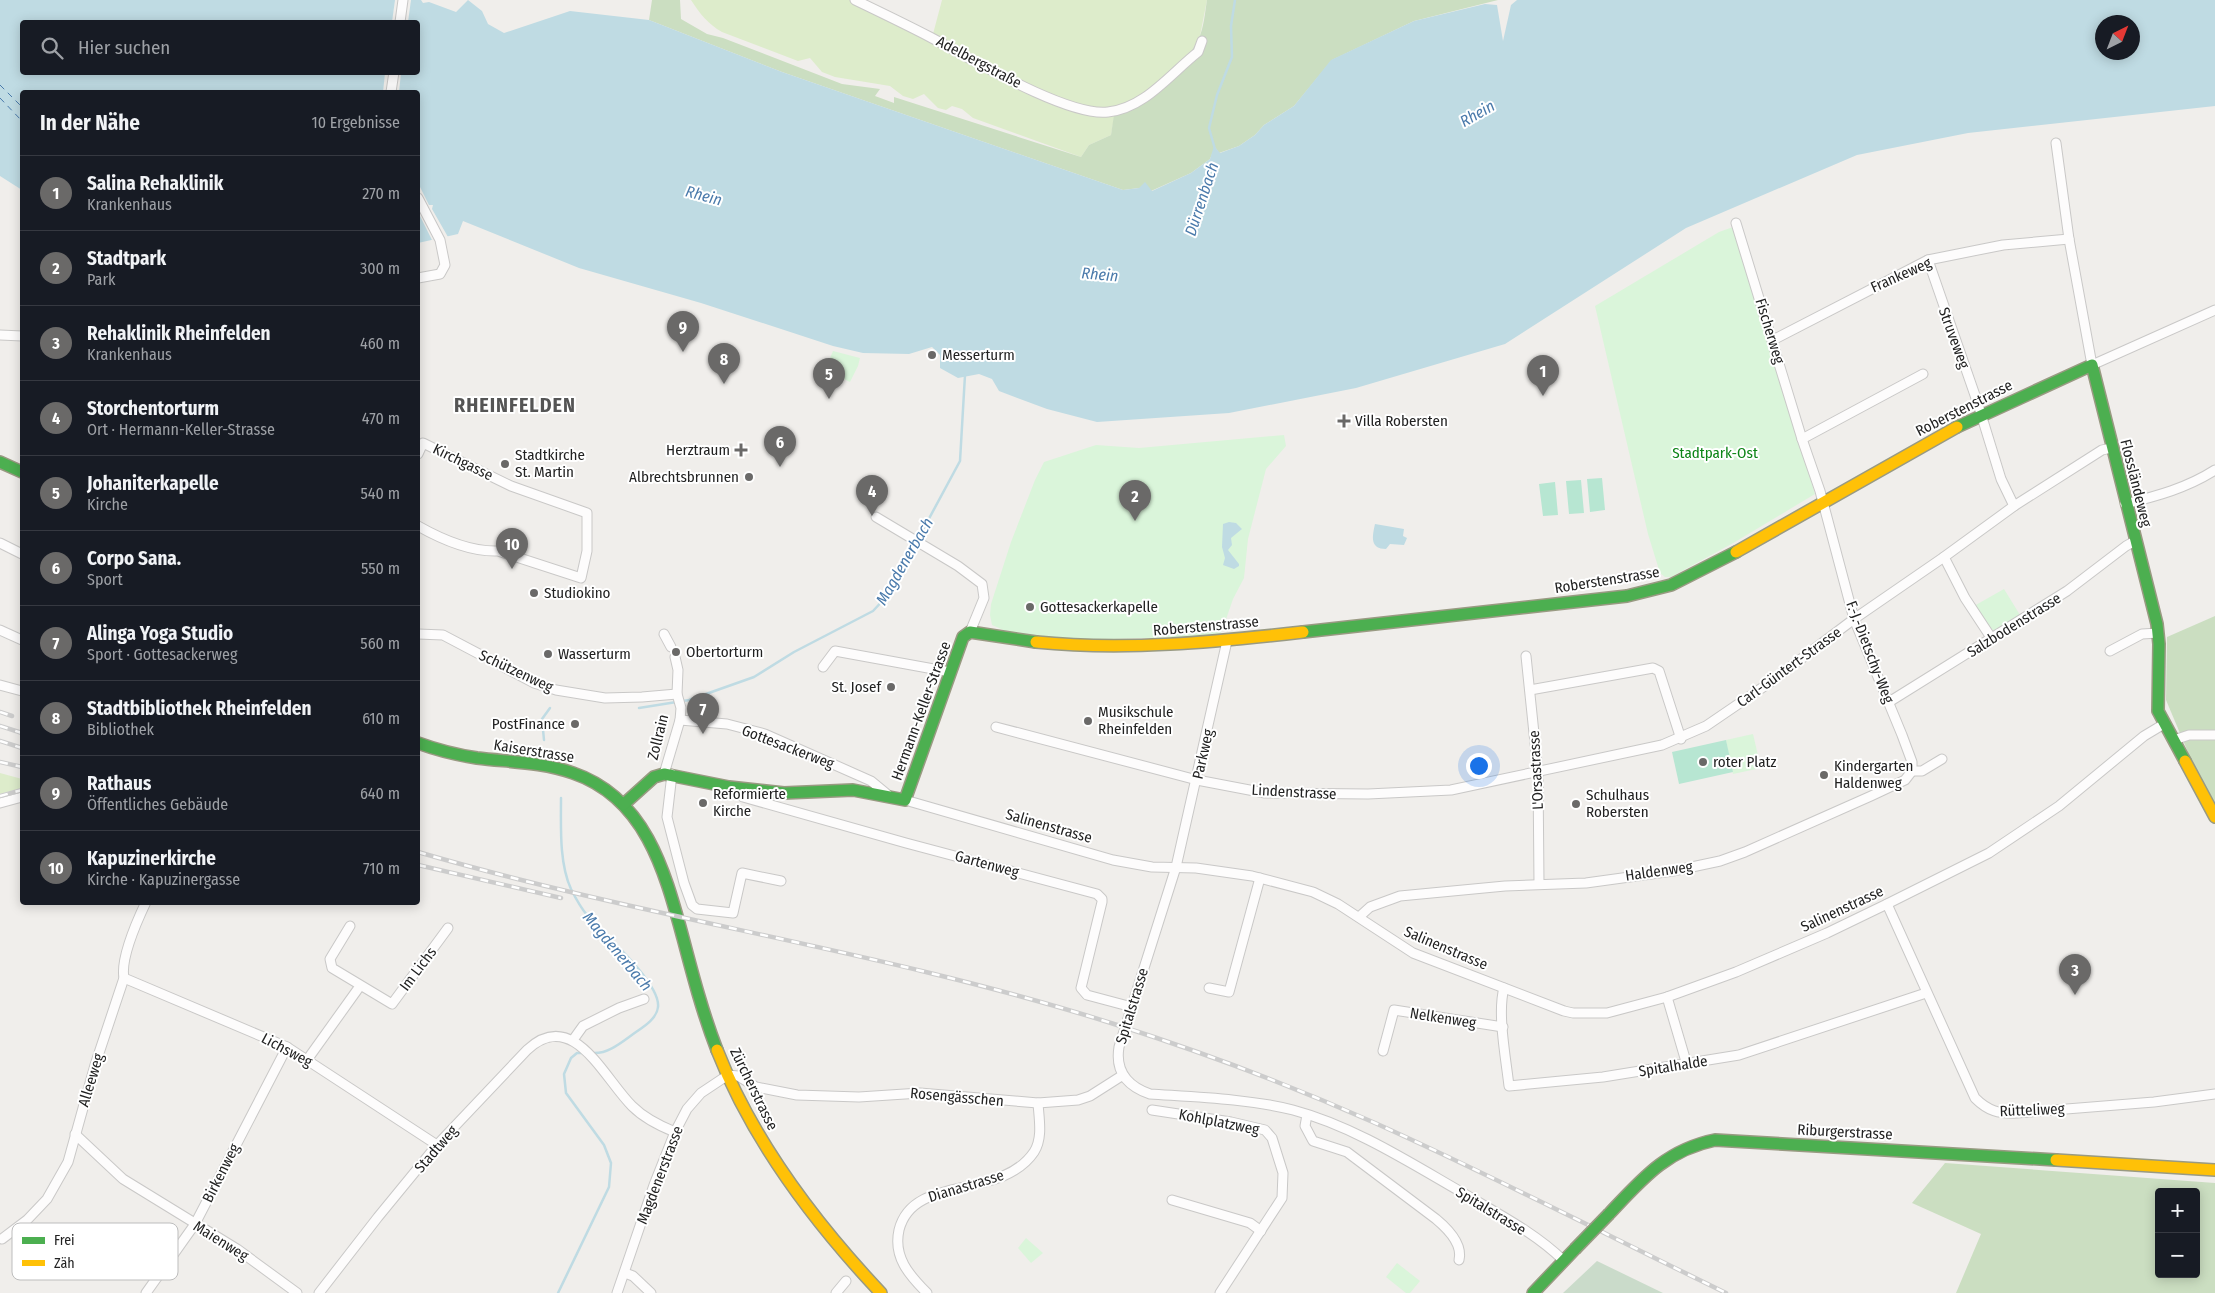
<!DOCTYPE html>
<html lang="de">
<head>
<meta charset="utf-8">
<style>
  :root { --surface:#171b24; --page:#242831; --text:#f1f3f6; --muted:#9ea1a6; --line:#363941; --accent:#6a6968 }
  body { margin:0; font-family:"Fira Sans Condensed",sans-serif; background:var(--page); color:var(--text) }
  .controls { position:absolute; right:15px; bottom:15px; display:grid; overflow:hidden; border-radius:5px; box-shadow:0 2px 12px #0003 }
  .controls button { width:45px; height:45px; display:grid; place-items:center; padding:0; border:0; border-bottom:1px solid var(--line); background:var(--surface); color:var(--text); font:25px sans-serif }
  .compass { position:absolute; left:2095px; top:15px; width:45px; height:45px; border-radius:50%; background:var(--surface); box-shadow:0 2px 12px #0003; rotate:42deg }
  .you { position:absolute; left:1478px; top:765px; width:18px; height:18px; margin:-12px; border:4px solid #fff; border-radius:50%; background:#1a73e8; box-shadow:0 0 0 8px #1a73e833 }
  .badge { display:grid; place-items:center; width:32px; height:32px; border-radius:50%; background:var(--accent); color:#fff; font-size:16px; font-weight:700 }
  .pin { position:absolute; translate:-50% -41px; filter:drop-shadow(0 1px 2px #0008) }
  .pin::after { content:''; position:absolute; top:26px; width:18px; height:15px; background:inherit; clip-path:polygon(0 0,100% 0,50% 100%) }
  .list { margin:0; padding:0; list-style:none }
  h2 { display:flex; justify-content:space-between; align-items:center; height:65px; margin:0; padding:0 20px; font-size:21px }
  h2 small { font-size:16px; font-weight:400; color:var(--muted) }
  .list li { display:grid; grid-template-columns:32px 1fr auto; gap:15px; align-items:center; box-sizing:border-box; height:75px; padding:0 20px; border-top:1px solid var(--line) }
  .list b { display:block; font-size:19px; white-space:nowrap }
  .list p { margin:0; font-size:16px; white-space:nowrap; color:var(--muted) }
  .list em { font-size:16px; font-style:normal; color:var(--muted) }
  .icon { flex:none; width:28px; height:28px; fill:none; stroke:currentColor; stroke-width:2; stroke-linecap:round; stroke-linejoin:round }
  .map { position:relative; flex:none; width:2215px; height:1293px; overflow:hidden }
  .search { position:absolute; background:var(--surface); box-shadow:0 2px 12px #0003; left:20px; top:20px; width:400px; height:55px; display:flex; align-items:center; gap:12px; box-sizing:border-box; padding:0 18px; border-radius:5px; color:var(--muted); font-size:19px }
  .panel { position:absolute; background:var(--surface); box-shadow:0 2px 12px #0003; left:20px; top:90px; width:400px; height:815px; border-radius:5px }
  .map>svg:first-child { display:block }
</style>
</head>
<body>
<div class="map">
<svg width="2215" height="1293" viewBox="0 0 2215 1293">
  <rect width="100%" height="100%" fill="#f0eeeb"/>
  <g fill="#ddeccb">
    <path d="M691,0H851L1033,94L1115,113L1111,135L1089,145L1081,157L973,118L962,109L952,106L946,110L938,108L924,94L913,99L903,96L890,86L835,77L822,72L810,58L798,61L722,32C708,24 700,14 691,0Z"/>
    <path d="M942,0H1207L1200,36L1190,54L1149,91L1115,108L1093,109L1029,86L933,34Z"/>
    <path d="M0,773L22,779V788L0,794Z"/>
  </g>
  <g fill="#cbdec1" fill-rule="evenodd">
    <path d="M652,0H680L681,19L707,34L723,38L842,84L880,89L875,96L894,103V97L1081,157L1089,145L1111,135L1115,108C1147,92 1183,71 1199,38C1204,27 1205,12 1207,0H1498L1414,21L1332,60L1294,106L1264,125L1255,135L1239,146L1219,153L1215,147L1210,159L1191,173L1151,191L1139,188L1123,190L782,72L649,20Z"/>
    <path d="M2215,616V804L2190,757L2166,700L2167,637Z"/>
    <path d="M1945,1163L2215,1183V1293H1956L1981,1234L1912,1203ZM2159,1192H2196V1274H2159Z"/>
  </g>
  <path fill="#cadbca" d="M1597,1261L1663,1293H1563Z"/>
  <g fill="#daf5da">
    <path d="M1733,227L1815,494L1735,542L1671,577H1665L1660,573L1648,534L1595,306L1719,232Z"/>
    <path d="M833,351L860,358L858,366L850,382L825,370Z"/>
    <path d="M1284,435L1286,446L1266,469L1248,539L1244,578L1233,599L1222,631L1218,636L1041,641L1008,632L992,625L990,615L991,604L1011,542L1035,480L1044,462L1096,445L1139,448Z"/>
    <path d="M2004,589L2020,615L1999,631C1986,631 1980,615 1974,606Z"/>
    <path d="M1753,734L1761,768L1733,774L1726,740Z"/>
    <path d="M1026,1238L1043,1253L1031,1263L1018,1248Z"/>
    <path d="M1397,1263L1420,1281L1410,1293H1406L1386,1277Z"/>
  </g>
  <g fill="#b7e6d2">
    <path d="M1602,478L1605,510L1590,512L1587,479Z"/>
    <path d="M1581,480L1584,513L1569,514L1566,481Z"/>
    <path d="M1555,482L1558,515L1543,516L1539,484Z"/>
    <path d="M1726,740L1733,772L1679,784L1672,752Z"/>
  </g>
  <g fill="#bfdbe3" fill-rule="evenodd">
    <path d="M0,0H421L423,3L429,2L456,12L468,0L482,11L488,24L504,33L570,11L649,20L782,72L1123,190L1139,188L1145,182L1152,191L1191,173L1210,159L1214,146L1220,153L1239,146L1255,135L1264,125L1294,106L1331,60L1414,21L1485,4L1497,5L1503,41L1511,5L1517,0H2215V106L1968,133L1857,155L1686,228L1505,344L1356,388L1229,413L1097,422L1047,409L999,391L992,379L979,374L958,378L940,368V355L932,347L909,354L863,353L833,346L701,303L579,268L463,221L458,234L418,243V92H22V190L0,176ZM22,22H418V72H22ZM2102,22H2132V52H2102Z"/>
    <path d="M1229,522L1236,523L1242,529L1231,538L1232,545L1228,550L1239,564V566L1234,569L1223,565L1225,558L1222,547L1223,524Z"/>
    <path d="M1375,524L1404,529L1403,536L1407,538L1404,545L1390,544L1386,549C1370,549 1372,537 1375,524Z"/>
  </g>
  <g fill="#f0eeeb">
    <path d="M395,0H411L408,22H392Z"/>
    <path d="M385,73H401L399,92H383Z"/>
    <path d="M418,183L429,205H433L432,209L448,237L432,240L420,216H418Z"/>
  </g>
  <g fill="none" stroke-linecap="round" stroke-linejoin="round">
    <g stroke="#bfdbe3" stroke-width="2.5">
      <path d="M1215,149L1209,128L1217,95L1232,57L1231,26L1235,0"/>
      <path d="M918,539L960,461L965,375"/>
      <path d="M639,708L689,700L754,677L794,652L873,611L886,597L915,543"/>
      <path d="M544,740L542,719L550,708"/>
      <path d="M561,798C561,826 559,863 571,889C575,897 581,908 587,915C603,933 661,983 658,1007C657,1018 645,1026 636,1032C623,1041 609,1054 593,1053"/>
      <path d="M558,1293L609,1187L611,1163L604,1145L566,1093L564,1074L571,1058L577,1053H582"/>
    </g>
    <g stroke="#4a7aab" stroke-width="1" stroke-dasharray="6 5" stroke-linecap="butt">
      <path d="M0,85L22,107"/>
      <path d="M0,98L22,121"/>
    </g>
    <g stroke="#c9c8c7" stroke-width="11">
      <g id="street">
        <path d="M855,0C880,12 905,24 930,37C968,57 1067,117 1108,112C1145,108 1170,74 1198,52L1202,41"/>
        <path d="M400,22L403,0"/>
        <path d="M391,92L394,72"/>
        <path d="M2056,143L2069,239L2092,365L2215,310"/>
        <path d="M418,198L440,240L445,265L440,274L418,278"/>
        <path d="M1736,223L1802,439L1820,491L1854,619L1902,735L1912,762V771"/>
        <path d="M1928,260L1977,401L2001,479L2014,506"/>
        <path d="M0,335L22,336"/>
        <path d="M1773,340L1928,260L2003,245L2069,239"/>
        <path d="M1802,439L1923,374"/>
        <path d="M418,454L423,443L511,486L587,513V551L581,578L498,551C472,552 441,539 418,526"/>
        <path d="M2125,504C2157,496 2187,488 2215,470"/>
        <path d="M876,517L958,566L982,584L984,598L970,632"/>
        <path d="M0,543L22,554"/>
        <path d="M1944,557L1965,598L1992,639"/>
        <path d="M0,630L22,640"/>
        <path d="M418,634L443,635L534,683L556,690L605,698L642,697L677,694"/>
        <path d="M664,634L671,647"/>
        <path d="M1227,641L1176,867L1119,1047C1115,1071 1127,1086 1150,1094C1194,1097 1251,1099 1293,1110C1353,1126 1409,1162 1463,1193C1498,1214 1534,1232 1563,1260"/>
        <path d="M2110,651L2142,634L2158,633"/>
        <path d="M1526,656L1538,772L1539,884"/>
        <path d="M823,667L835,651L950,672"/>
        <path d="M0,685L22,691"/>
        <path d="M1530,690L1653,668L1659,671L1681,739"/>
        <path d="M1889,702L2067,591L2126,546L2135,541"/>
        <path d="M680,720L727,724L765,734L871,781L888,795"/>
        <path d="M996,727L1197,780L1265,793L1368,794L1451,790L1662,745L1706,726L1772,681L1854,619L1944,557L2014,506L2102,450L2111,448"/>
        <path d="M2174,740L2189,735H2215"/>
        <path d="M1912,771H1922L1942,759"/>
        <path d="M664,774L680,720L681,708L677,694L678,670L675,657"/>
        <path d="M672,774L667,817L684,883L692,905L697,909L733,913L742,873L781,881"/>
        <path d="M732,789L743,797L906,843L1097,894L1102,899V902L1081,988L1087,995L1132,1007"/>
        <path d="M905,800L1113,860L1152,867L1196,868L1252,876L1313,892L1338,904L1413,953L1564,1011L1573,1013H1607L1667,997L1736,972L1827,933L1887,904L1989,853L2059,806L2144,736L2164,724"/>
        <path d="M0,803L22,797"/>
        <path d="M1887,904L1975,1098C1988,1111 1999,1114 2017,1113L2154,1102L2215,1094"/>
        <path d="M1359,917L1370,907L1400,896L1505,886L1586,883L1673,871L1720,861L1745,852L1871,796L1905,780L1912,771"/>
        <path d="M350,926L330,959L332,968L392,1004L448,928"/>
        <path d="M124,978L287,1047L437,1145"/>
        <path d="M1209,988L1229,992L1260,878"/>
        <path d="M1504,988C1497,1013 1506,1059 1509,1086L1603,1077L1739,1055L1926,993"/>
        <path d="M1667,997L1687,1065"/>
        <path d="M573,1040L583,1026L619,1008L644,999"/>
        <path d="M1383,1051L1394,1010L1503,1027"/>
        <path d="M307,1060L360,986"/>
        <path d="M1152,1110L1231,1122L1265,1130L1272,1138L1283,1173L1282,1198L1220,1293"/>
        <path d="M1307,1115L1305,1126L1313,1141L1347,1152L1436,1219C1448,1229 1463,1244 1459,1260"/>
        <path d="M75,1134L123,1179L237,1249L297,1293"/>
        <path d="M1172,1200L1250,1223L1261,1231"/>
        <path d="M2,1239L27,1220L47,1199L68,1162L95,1065L124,978C120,958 137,921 146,902"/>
        <path d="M625,1273L633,1276L651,1293"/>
        <path d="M146,1293L195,1224L287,1047"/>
        <path d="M319,1293L378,1217L437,1145L527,1050C573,1007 603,1077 632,1106C644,1118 660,1126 675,1132"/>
        <path d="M617,1293L654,1185L675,1132L687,1109L701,1093L728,1075L738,1076L756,1087L797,1095L859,1097L920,1093L1038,1103L1078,1100L1090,1096L1123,1075"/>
        <path d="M836,1293L846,1281"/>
        <path d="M927,1293C909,1275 893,1257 899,1230C913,1173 1001,1201 1034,1152C1043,1138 1039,1119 1038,1103"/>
      </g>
    </g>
    <g stroke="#999a82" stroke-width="14">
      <g id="fast">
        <path d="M1957,427L2092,365L2157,624L2159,644L2158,711L2185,761"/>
        <path d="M0,462L22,472"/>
        <path d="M1303,632L1627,596L1671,585L1736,552"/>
        <path d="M418,743C437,750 457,755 477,758C509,762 542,762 573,773C646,798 665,872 683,938C693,976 703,1014 717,1050"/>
        <path d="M624,804L654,777L664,774L729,787L784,793L853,790L905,800L963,637L970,632L1036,642"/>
        <path d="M1609,1214C1642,1179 1666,1150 1715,1140L2056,1160"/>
        <path d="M1533,1293L1575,1249"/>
      </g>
    </g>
    <g stroke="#999a82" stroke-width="14">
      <g id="slow">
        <path d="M1736,552L1957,427"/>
        <path d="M1036,642C1125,651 1215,642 1303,632"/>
        <path d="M2185,761L2215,817"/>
        <path d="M717,1050C753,1142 814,1222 881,1293"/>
        <path d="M2056,1160L2215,1170"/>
      </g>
    </g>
    <use href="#street" stroke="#fdfcfc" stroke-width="9"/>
    <use href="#fast" stroke="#4caf50" stroke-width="11"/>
    <use href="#slow" stroke="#ffc107" stroke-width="11"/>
    <g stroke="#ccc" stroke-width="4.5">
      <g id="rail">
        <path d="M0,712L12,716"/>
        <path d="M0,726L22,733"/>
        <path d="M0,741L22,748"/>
        <path d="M0,762L22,767"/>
        <path d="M0,796L22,790"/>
        <path d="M418,852C647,919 886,951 1114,1024C1202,1052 1290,1085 1375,1123C1493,1176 1609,1236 1726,1293"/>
        <path d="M418,865L561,898"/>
      </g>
    </g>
    <use href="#rail" stroke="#fff" stroke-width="2.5" stroke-dasharray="8" stroke-linecap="butt"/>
    <g stroke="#999a82" stroke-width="14" stroke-linecap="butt">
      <path id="fast-bridge" d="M1575,1249L1609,1214"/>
    </g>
    <use href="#fast-bridge" stroke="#4caf50" stroke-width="11"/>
  </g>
  <g fill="#6a6968" stroke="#fff" stroke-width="2">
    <circle cx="932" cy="355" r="5"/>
    <path d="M1341.5 413.5h5v5h5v5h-5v5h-5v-5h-5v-5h5z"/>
    <path d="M738.5 442.5h5v5h5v5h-5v5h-5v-5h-5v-5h5z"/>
    <circle cx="505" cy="464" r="5"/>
    <circle cx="749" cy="477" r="5"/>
    <circle cx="534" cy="593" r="5"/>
    <circle cx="1030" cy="607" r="5"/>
    <circle cx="676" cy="652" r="5"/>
    <circle cx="548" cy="654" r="5"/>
    <circle cx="891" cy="687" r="5"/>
    <circle cx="1088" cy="721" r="5"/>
    <circle cx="575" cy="724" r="5"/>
    <circle cx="1703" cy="762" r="5"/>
    <circle cx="1824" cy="775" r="5"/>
    <circle cx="703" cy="803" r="5"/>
    <circle cx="1576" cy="804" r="5"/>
  </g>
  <g text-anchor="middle" stroke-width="4" stroke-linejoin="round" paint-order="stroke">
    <g font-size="15" fill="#222" stroke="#fff">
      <text transform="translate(979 62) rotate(28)" y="5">Adelbergstraße</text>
      <text transform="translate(1901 275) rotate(-24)" y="5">Frankeweg</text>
      <text transform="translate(1770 331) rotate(73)" y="5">Fischerweg</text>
      <text transform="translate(1954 338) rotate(70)" y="5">Struveweg</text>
      <text transform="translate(1964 408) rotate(-27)" y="5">Roberstenstrasse</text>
      <text transform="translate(463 462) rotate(26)" y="5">Kirchgasse</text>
      <text transform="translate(2136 483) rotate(76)" y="5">Flossländeweg</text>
      <text transform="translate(1607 580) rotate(-9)" y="5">Roberstenstrasse</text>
      <text transform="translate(2014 625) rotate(-32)" y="5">Salzbodenstrasse</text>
      <text transform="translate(1206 626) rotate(-5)" y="5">Roberstenstrasse</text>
      <text transform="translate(1870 652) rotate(69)" y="5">F.-J.-Dietschy-Weg</text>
      <text transform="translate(1789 667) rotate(-36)" y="5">Carl-Güntert-Strasse</text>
      <text transform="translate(516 671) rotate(25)" y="5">Schützenweg</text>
      <text transform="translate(921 711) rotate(-70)" y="5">Hermann-Keller-Strasse</text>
      <text transform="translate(658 737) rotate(-76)" y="5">Zollrain</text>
      <text transform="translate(788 747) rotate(21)" y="5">Gottesackerweg</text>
      <text transform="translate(534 751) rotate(9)" y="5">Kaiserstrasse</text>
      <text transform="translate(1203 754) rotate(-77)" y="5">Parkweg</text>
      <text transform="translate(1536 770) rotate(-93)" y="5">L'Orsastrasse</text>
      <text transform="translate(1294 792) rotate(3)" y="5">Lindenstrasse</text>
      <text transform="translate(1049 826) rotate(16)" y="5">Salinenstrasse</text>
      <text transform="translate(987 864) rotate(15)" y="5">Gartenweg</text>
      <text transform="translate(1659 871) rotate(-8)" y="5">Haldenweg</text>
      <text transform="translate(1842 909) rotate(-25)" y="5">Salinenstrasse</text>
      <text transform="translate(1446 948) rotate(23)" y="5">Salinenstrasse</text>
      <text transform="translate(418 969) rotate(-53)" y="5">Im Lichs</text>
      <text transform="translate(1132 1006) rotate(-73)" y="5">Spitalstrasse</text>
      <text transform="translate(1443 1018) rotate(9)" y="5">Nelkenweg</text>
      <text transform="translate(287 1050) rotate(28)" y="5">Lichsweg</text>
      <text transform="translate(1673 1066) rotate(-9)" y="5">Spitalhalde</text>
      <text transform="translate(91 1080) rotate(-73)" y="5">Alleeweg</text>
      <text transform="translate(754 1089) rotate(64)" y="5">Zürcherstrasse</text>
      <text transform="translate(957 1097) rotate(5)" y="5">Rosengässchen</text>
      <text transform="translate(2032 1110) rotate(-2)" y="5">Rütteliweg</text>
      <text transform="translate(1219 1122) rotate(11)" y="5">Kohlplatzweg</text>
      <text transform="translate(1845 1132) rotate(3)" y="5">Riburgerstrasse</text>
      <text transform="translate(436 1149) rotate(-49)" y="5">Stadtweg</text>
      <text transform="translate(221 1173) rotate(-63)" y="5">Birkenweg</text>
      <text transform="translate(660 1175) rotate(-69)" y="5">Magdenerstrasse</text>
      <text transform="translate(966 1186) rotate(-17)" y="5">Dianastrasse</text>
      <text transform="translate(1491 1211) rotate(31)" y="5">Spitalstrasse</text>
      <text transform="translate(221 1241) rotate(32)" y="5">Maienweg</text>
    </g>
    <g font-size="15" fill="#222" stroke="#fff" text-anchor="start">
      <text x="942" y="360">Messerturm</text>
      <text x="1355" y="426">Villa Robersten</text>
      <text x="730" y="455" text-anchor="end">Herztraum</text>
      <text x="515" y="460">Stadtkirche<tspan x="515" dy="17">St. Martin</tspan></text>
      <text x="739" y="482" text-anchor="end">Albrechtsbrunnen</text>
      <text x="544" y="598">Studiokino</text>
      <text x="1040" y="612">Gottesackerkapelle</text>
      <text x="686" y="657">Obertorturm</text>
      <text x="558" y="659">Wasserturm</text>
      <text x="881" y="692" text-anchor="end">St. Josef</text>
      <text x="1098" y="717">Musikschule<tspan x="1098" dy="17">Rheinfelden</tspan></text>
      <text x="565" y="729" text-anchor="end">PostFinance</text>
      <text x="1713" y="767">roter Platz</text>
      <text x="1834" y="771">Kindergarten<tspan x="1834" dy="17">Haldenweg</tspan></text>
      <text x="713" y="799">Reformierte<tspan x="713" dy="17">Kirche</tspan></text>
      <text x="1586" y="800">Schulhaus<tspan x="1586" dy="17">Robersten</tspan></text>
    </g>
    <g font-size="15" fill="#0c8416" stroke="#fff">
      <text x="1715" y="458">Stadtpark-Ost</text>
    </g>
    <g font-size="16" font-style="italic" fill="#4a7aab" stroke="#fff">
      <text transform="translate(1477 113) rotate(-30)" y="6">Rhein</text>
      <text transform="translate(704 195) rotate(15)" y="6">Rhein</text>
      <text transform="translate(1201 199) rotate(-72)" y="6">Dürrenbach</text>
      <text transform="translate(1100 274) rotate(5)" y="6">Rhein</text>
      <text transform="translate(904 561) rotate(-60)" y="6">Magdenerbach</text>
      <text transform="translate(618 951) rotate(50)" y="6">Magdenerbach</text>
    </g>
    <g font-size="20" font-weight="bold" letter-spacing="1" fill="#555" stroke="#fff">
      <text x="515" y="412">RHEINFELDEN</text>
    </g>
  </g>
  <rect x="12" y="1223" width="166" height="57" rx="8" fill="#fff" stroke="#bdbdbd" stroke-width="1"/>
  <rect x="22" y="1237" width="23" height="7" fill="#4caf50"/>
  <rect x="22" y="1260" width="23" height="6" fill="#ffc107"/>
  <g font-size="14" fill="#222">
    <text x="54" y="1245">Frei</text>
    <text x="54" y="1268">Zäh</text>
  </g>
</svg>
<div class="controls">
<button>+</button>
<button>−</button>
</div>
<svg class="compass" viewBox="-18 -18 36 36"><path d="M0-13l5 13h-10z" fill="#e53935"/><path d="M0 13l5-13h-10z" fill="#9ea1a6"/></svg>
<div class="you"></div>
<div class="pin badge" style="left:1543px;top:396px">1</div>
<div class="pin badge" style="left:1135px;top:521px">2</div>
<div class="pin badge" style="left:2075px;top:995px">3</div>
<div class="pin badge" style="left:872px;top:516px">4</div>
<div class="pin badge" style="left:829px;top:399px">5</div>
<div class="pin badge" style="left:780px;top:467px">6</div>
<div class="pin badge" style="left:703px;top:734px">7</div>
<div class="pin badge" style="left:724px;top:384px">8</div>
<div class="pin badge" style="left:683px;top:352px">9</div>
<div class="pin badge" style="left:512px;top:569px">10</div>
<div class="search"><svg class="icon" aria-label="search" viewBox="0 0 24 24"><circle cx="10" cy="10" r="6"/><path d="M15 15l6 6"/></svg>Hier suchen</div>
<section class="panel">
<h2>In der Nähe<small>10 Ergebnisse</small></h2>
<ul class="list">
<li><span class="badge">1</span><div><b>Salina Rehaklinik</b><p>Krankenhaus</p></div><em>270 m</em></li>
<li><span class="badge">2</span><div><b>Stadtpark</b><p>Park</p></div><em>300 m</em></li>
<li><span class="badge">3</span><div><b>Rehaklinik Rheinfelden</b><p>Krankenhaus</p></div><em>460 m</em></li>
<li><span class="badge">4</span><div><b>Storchentorturm</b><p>Ort · Hermann-Keller-Strasse</p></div><em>470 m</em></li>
<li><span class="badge">5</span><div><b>Johaniterkapelle</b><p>Kirche</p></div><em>540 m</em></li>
<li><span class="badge">6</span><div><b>Corpo Sana.</b><p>Sport</p></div><em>550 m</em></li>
<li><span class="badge">7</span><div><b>Alinga Yoga Studio</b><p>Sport · Gottesackerweg</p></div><em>560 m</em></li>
<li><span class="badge">8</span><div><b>Stadtbibliothek Rheinfelden</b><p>Bibliothek</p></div><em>610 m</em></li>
<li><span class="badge">9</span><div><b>Rathaus</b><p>Öffentliches Gebäude</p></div><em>640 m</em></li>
<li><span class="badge">10</span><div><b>Kapuzinerkirche</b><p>Kirche · Kapuzinergasse</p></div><em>710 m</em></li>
</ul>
</section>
</div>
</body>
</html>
